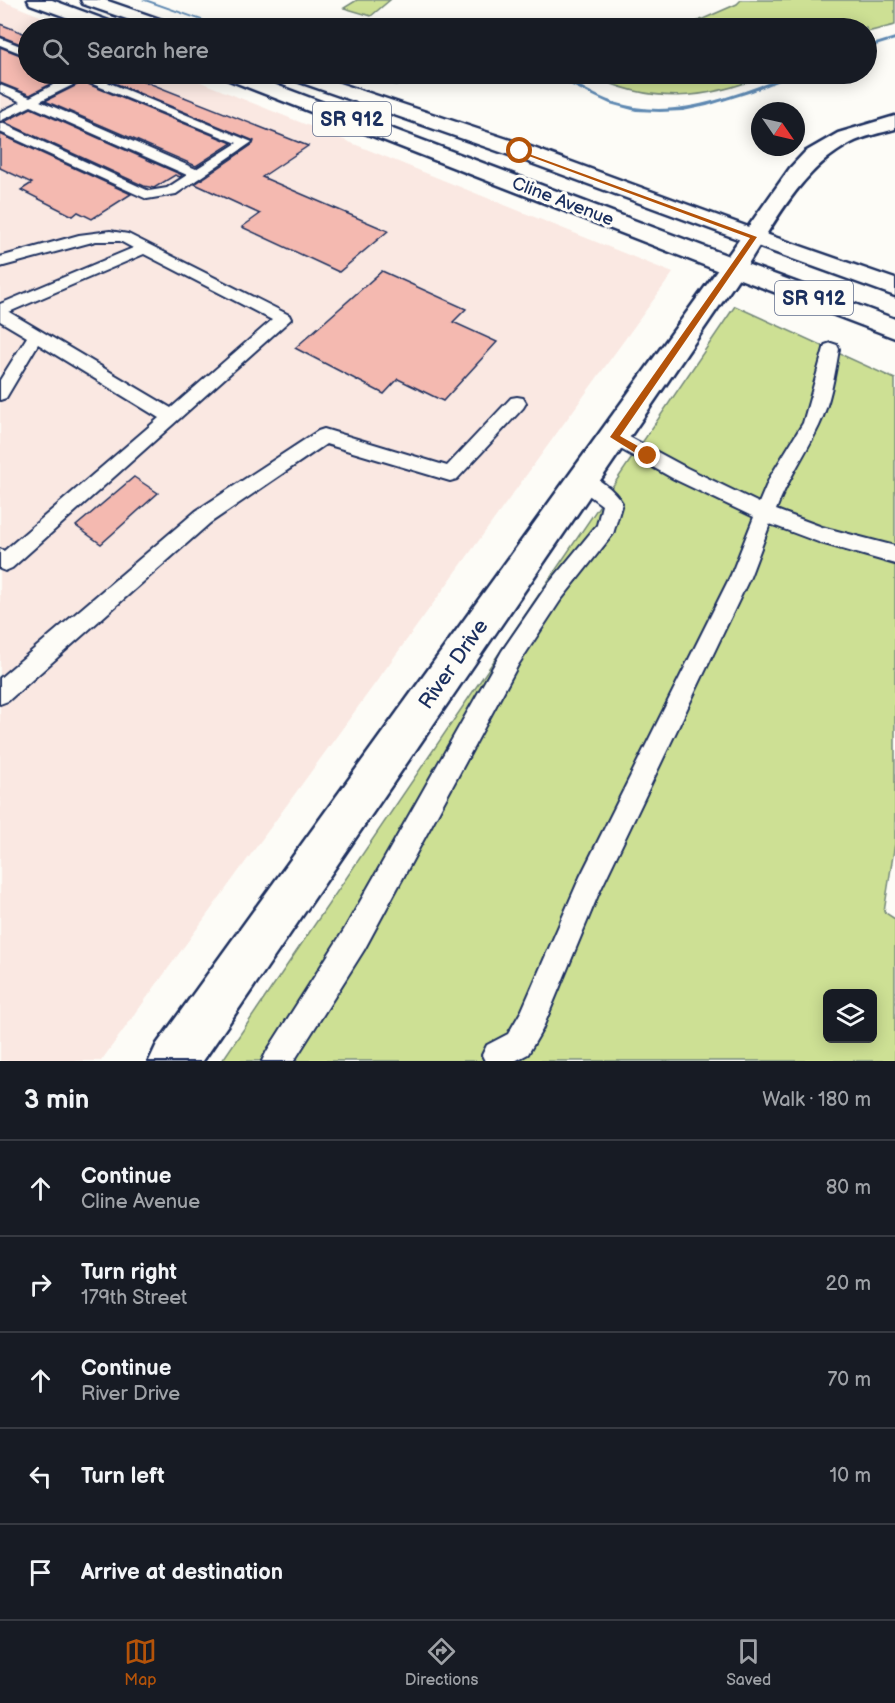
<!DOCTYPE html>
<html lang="en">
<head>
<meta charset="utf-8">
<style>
  :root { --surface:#171b24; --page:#20242c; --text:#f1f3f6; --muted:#9ea1a6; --line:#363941; --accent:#b45309 }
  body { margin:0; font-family:"Balsamiq Sans",sans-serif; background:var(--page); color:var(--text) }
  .controls { position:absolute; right:18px; bottom:18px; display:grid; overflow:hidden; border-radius:9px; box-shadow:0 3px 15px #0003 }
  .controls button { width:54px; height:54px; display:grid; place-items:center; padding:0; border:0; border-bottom:2px solid var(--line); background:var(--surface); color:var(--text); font:30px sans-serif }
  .compass { position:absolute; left:751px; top:102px; width:54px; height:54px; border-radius:50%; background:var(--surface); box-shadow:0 3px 15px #0003; rotate:124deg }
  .stop { position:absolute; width:18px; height:18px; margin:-14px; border:4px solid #b45309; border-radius:50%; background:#fff }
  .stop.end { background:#b45309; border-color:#fff; box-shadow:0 2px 6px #0008 }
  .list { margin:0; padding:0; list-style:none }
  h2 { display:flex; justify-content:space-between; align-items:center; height:78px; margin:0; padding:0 24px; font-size:26px }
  h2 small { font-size:20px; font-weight:400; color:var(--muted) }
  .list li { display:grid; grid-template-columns:39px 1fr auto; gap:18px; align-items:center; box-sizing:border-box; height:96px; padding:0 24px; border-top:2px solid var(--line) }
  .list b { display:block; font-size:22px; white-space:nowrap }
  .list p { margin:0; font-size:20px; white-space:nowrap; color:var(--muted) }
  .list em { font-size:20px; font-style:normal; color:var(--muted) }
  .icon { flex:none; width:33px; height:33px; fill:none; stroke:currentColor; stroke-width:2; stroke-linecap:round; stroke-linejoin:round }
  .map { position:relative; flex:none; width:895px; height:1061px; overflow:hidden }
  .search { position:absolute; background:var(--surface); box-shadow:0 3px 15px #0003; left:18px; right:18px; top:18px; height:66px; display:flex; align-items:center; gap:15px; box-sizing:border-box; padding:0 21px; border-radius:33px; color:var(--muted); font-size:22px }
  .sheet { height:558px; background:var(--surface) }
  nav { display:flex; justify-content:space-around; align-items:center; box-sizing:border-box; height:84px; border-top:2px solid var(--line); background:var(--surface); font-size:16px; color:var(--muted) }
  nav a { display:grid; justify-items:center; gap:3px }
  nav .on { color:var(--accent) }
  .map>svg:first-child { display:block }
</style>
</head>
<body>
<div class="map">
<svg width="895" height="1061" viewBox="0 0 895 1061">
  <rect width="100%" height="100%" fill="#fdfcf7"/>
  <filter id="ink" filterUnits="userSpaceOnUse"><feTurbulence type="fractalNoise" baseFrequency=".0167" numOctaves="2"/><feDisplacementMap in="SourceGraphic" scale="12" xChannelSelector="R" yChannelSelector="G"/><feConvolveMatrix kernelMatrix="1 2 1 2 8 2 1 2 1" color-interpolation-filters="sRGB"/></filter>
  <g filter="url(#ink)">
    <path fill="#fae8e2" d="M0,0L70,28H28V74H181L673,273L101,1061H0Z"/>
    <g fill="#cde094" stroke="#748879" stroke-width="1.5" fill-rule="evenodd">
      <path d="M357,0H390L371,16L344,8Z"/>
      <path d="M741,0H895V25L867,32L866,28H656L687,26L737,4Z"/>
      <path d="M588,74H769C704,101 652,105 588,74Z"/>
      <path d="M735,306L895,379V843L884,912L895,919V1061H222ZM828,993H872V1038H828Z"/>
    </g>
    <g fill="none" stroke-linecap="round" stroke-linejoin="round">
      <g fill="#5e89b2" fill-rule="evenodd">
        <path d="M142,0H148L227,28H222Z"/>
        <path d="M895,37V40L866,49V46Z"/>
        <path d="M357,74C371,73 383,81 397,82C407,83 414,73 425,74L404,86L392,85Z"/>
        <path d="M547,74H554L560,76C578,83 595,96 614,102C675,122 735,94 792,74H798L752,92L707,106L683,111L660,112L636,111L610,104Z"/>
      </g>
    </g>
    <g fill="#f4b9b0" stroke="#1b2f5e" stroke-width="1.5">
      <path d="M0,24L28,35V47L0,36Z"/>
      <path d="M0,47L28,58V74H70L30,95L0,83Z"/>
      <path d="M93,74H126L308,146L262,177L388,231L339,272L242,227L260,214L195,184L253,144L254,141Z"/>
      <path d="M83,82L232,143L196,166L45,101Z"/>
      <path d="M31,108L182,175L180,177L175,175L154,188L144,186L4,122Z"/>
      <path d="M0,134L131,194L92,219L78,212L73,216L21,190L32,183L0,168Z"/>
      <path d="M382,271L466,309L453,322L497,342L443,401L398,379L384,394L295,348Z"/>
      <path d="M134,477L158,493L101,544L76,526Z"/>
    </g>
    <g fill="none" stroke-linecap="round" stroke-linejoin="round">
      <g stroke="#1b2f5e" stroke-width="4">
        <g id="lane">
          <path d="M0,38L28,49V56L0,45Z"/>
          <path d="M74,74H88L252,142L176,194L147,199L0,132V123L4,124L149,191L167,188L187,175L31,106L0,121V112L21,102L0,92V85L30,97ZM83,80L237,143L196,169L40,101Z"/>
          <path d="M110,231L128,234L289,315L291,319L12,568L5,571L0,569V549L4,551L159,418L38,344L6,398L0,400V380L27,337L0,321V304L133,248L120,241H96L0,267V257L79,235ZM144,254L272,320L171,408L9,312Z"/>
          <path d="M831,343L837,345L839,349C835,374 830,403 819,426C805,455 787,480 776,510L822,527L895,546V564L821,543L770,524L750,577L598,895L542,1030L528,1054L515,1061H485L482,1055L487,1045L508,1034L522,1010L580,877L731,575L754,517L674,479L608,442L605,437L608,432L614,430L620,432L687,468L759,503L770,477L803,423L825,345Z"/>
          <path d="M517,397L523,398L526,403L523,408L457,479L450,481L326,444L210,523L8,701L0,704V678L196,511L318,431L324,429L447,466L511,398Z"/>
          <path d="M582,472C597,477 614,489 622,503L613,534L560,601L518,665L364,950L294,1061H262L267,1051L344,930L502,651L546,587L597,525L602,505L575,485L573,480L575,475Z"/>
        </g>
      </g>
      <g stroke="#1b2f5e" stroke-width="5">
        <path id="street" d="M733,259L742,261L745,267L742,273L203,1061H149L157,1044L724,261Z"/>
      </g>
      <g stroke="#1b2f5e" stroke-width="5">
        <path id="secondary" d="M895,116V129C881,133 864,136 851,143C800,169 773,226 742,273L733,275L724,273L721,267L724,261L790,168L805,152L838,133Z"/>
      </g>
      <g stroke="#1b2f5e" stroke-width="5">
        <g id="primary">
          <path d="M28,0H52L117,24L120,28H96L30,4Z"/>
          <path d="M81,0H105L174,24L177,28H153L83,4Z"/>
          <path d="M222,74H247L742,261L745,267L742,273L733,275L724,273L224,78Z"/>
          <path d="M286,74H312L528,146L762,232L766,237L762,242L754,244L746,242L512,156L288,78Z"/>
        </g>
      </g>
      <g stroke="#1b2f5e" stroke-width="5">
        <g id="highway">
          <path d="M754,230L895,279V296L746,242L742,237L746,232Z"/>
          <path d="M733,259L895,319V338L724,273L721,267L724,261Z"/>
        </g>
      </g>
      <use href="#lane" fill="#fdfcf7" fill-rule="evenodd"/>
      <use href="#street" fill="#fdfcf7" fill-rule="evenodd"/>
      <use href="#secondary" fill="#fdfcf7" fill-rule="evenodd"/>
      <use href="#primary" fill="#fdfcf7" fill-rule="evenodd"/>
      <use href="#highway" fill="#fdfcf7" fill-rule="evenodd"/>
    </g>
  </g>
  <path fill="#b45309" d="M518,150L757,237L620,436L652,454V459H645L610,437L750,238L518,152Z"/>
  <g text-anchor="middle" stroke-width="6" stroke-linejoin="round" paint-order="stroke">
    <g font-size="18" fill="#1b2f5e" stroke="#fdfcf7">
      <text transform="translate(563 201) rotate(21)" y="6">Cline Avenue</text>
    </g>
    <g fill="#fdfcf7" stroke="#5f6c8c" stroke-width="1.5">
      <rect x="313" y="102" width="78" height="34" rx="4.5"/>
      <rect x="775" y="281" width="78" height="34" rx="4.5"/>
    </g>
    <g font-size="20" font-weight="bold" fill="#1b2f5e">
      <text x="352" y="126">SR 912</text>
      <text x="814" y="305">SR 912</text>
    </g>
    <g font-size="21" fill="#1b2f5e" stroke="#fdfcf7">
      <text transform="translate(453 664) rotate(-55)" y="7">River Drive</text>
    </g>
  </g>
</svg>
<div class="controls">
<button><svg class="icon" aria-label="layers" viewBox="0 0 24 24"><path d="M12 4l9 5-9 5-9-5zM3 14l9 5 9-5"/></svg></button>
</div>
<svg class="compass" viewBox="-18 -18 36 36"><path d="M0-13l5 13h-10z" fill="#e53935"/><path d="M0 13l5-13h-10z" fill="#9ea1a6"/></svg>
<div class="stop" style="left:520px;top:151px"></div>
<div class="stop end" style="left:648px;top:456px"></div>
<div class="search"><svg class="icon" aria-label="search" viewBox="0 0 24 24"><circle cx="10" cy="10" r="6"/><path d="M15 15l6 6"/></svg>Search here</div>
</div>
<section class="sheet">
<h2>3 min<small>Walk · 180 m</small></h2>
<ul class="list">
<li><svg class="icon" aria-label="ahead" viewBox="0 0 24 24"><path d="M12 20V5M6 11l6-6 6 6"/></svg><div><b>Continue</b><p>Cline Avenue</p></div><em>80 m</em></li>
<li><svg class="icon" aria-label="right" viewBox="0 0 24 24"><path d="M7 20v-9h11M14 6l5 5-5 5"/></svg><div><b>Turn right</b><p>179th Street</p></div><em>20 m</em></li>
<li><svg class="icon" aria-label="ahead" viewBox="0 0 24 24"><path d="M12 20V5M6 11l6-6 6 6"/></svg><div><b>Continue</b><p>River Drive</p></div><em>70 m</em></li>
<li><svg class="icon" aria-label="left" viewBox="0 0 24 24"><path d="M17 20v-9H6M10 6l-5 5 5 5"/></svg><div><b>Turn left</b></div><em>10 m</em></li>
<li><svg class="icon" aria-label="arrive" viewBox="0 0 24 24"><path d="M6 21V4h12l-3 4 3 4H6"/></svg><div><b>Arrive at destination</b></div></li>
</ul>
</section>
<nav>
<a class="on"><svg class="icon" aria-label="map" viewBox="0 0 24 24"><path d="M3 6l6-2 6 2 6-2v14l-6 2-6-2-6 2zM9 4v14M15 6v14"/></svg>Map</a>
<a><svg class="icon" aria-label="directions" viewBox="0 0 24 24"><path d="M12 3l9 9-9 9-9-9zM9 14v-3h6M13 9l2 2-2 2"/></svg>Directions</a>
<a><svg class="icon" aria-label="saved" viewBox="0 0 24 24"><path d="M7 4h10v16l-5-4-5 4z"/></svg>Saved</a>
</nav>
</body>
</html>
